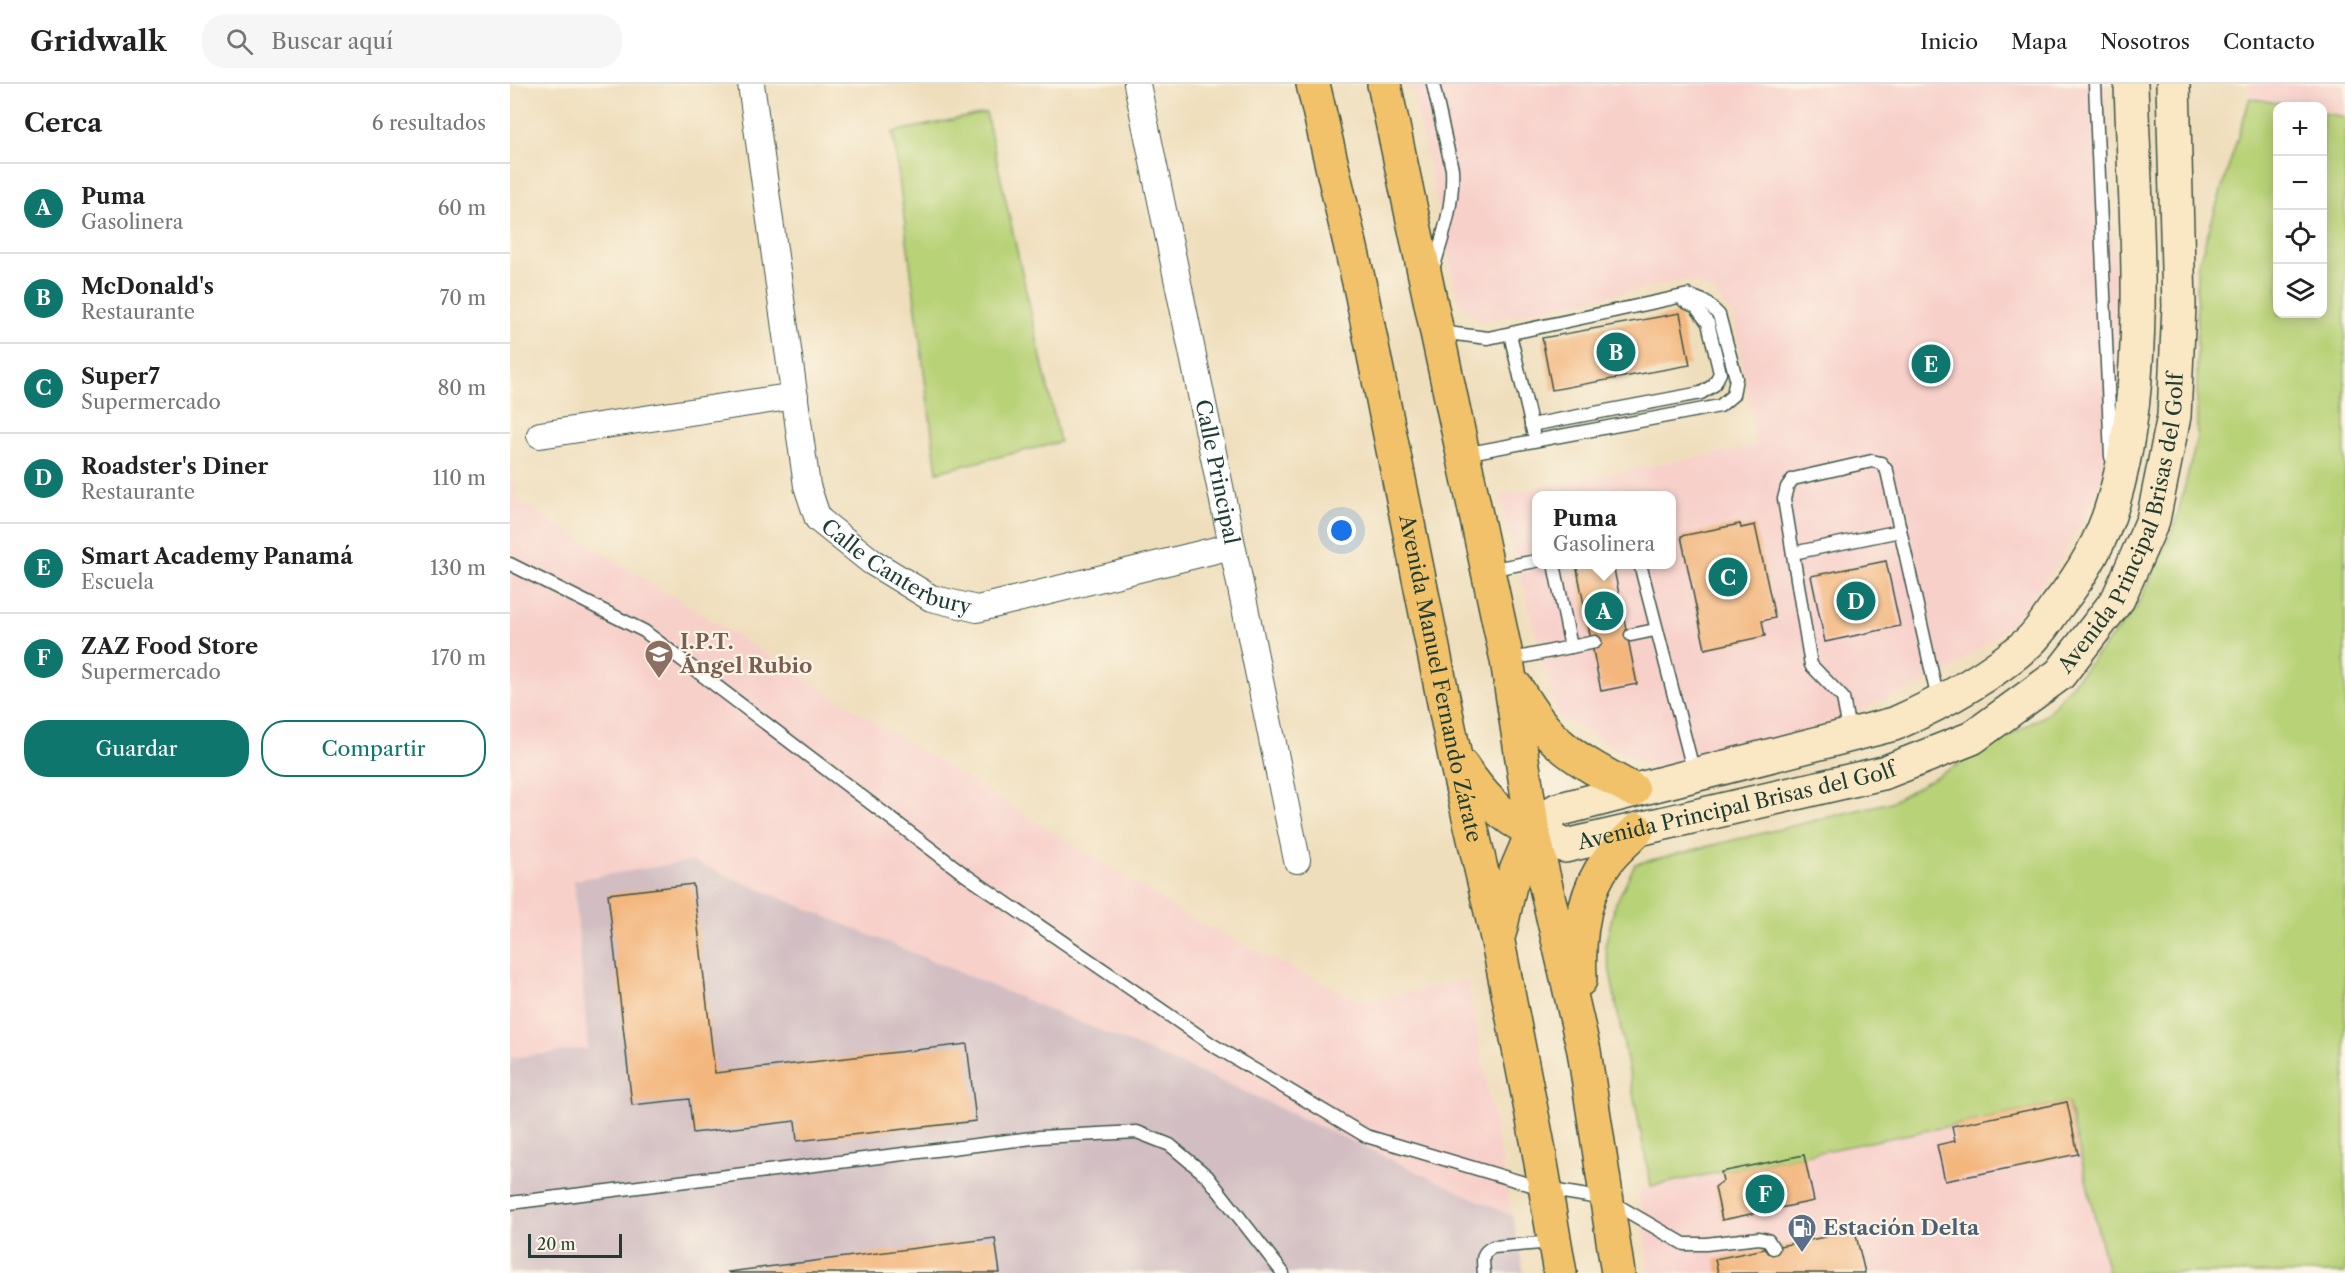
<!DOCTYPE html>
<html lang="es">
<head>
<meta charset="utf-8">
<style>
  :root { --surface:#fff; --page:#f6f6f6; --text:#222; --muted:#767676; --line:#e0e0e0; --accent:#0f766e }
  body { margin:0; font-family:"Libre Caslon Text",serif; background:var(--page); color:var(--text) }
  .controls { position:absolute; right:18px; top:18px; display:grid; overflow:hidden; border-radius:12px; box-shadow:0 3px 15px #0003 }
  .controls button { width:54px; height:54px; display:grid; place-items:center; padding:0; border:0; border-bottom:2px solid var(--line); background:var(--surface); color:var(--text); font:30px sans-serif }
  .scale { position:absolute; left:18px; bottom:15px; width:94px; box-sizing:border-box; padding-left:6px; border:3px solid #1f3d34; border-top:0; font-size:16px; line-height:21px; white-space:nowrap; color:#1f3d34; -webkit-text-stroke:4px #fcf5e5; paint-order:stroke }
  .you { position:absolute; left:832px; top:447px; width:21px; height:21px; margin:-15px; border:4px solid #fff; border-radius:50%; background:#1a73e8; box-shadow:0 0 0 9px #1a73e833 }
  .badge { display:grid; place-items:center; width:39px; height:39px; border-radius:50%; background:var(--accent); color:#fff; font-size:20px; font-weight:700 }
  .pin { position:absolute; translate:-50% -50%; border:3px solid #fff; box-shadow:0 2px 6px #0006 }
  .popup { position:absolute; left:1022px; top:407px; width:144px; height:78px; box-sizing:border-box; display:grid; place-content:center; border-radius:12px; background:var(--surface); filter:drop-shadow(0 2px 4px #0005); font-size:20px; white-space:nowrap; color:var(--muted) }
  .popup b { font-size:22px; color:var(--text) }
  .popup::after { content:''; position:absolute; left:50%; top:100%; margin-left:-12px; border:12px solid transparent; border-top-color:var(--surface) }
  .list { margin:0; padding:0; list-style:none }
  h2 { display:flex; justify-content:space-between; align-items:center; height:78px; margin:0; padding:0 24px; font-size:26px }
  h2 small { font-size:20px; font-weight:400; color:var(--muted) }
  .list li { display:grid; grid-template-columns:39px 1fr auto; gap:18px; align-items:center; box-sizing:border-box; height:90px; padding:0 24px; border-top:2px solid var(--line) }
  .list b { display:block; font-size:22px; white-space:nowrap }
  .list p { margin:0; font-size:20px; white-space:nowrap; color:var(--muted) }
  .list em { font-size:20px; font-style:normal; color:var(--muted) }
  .actions { display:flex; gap:12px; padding:18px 24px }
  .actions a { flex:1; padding:14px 0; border:2px solid var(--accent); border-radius:24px; text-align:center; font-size:21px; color:var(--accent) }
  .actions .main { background:var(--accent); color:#fff }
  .icon { flex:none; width:33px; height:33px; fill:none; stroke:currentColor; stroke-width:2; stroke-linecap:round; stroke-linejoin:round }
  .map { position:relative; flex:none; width:1835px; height:1189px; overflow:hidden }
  header { display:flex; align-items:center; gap:36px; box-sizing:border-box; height:84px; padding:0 30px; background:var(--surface); border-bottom:2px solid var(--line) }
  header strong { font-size:28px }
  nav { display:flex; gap:33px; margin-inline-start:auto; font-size:21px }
  .search { width:420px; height:54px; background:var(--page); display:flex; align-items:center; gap:15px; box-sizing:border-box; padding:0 21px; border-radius:24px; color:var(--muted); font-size:22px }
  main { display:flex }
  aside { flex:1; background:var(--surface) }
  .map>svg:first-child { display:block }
</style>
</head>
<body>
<header>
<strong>Gridwalk</strong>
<div class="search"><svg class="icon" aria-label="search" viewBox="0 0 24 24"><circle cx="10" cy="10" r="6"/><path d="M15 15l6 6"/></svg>Buscar aquí</div>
<nav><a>Inicio</a><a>Mapa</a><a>Nosotros</a><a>Contacto</a></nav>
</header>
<main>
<aside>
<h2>Cerca<small>6 resultados</small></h2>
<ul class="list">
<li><span class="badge">A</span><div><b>Puma</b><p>Gasolinera</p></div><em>60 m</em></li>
<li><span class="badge">B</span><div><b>McDonald's</b><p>Restaurante</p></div><em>70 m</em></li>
<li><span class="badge">C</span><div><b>Super7</b><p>Supermercado</p></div><em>80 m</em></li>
<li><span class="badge">D</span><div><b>Roadster's Diner</b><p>Restaurante</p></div><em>110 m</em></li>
<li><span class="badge">E</span><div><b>Smart Academy Panamá</b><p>Escuela</p></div><em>130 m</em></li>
<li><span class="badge">F</span><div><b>ZAZ Food Store</b><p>Supermercado</p></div><em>170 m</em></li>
</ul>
<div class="actions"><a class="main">Guardar</a><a>Compartir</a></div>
</aside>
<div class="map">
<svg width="1835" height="1189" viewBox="0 0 1835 1189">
  <rect width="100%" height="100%" fill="#fcf5e5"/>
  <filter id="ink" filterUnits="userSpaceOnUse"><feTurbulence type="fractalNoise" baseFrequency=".0167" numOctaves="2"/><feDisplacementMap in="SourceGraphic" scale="12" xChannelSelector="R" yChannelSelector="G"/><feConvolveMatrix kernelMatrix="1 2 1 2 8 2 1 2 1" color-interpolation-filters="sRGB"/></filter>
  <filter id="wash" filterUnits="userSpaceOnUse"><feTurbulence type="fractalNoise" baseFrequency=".008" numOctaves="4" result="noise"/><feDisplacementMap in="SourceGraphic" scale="24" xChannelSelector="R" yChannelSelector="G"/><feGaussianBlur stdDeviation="1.35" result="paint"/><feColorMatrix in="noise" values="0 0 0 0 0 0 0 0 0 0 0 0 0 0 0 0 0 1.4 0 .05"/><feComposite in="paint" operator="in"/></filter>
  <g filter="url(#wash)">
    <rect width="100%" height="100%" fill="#efdebc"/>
    <g fill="#f7d0ca" fill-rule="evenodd">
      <path d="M901,0H1595L1612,323L1607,353L1582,417L1551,475L1502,539L1434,591L1300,646L1142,684L1048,632L989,411L1246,362L1224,233L1204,208L1176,196L971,237L949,218ZM1026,412H1162V480H1026Z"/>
      <path d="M1740,0H1835V31L1813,27L1812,22H1787L1740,14Z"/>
      <path d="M0,375L6,415L687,838L853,918L957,896L1002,1132L725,1003L182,777L64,796L78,966L0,974Z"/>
      <path d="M1558,1018L1598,1189H1139L1129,1104Z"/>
    </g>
    <path fill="#d2bec2" d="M182,777L725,1003L1002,1132L1014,1189H0V974L78,965L64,796Z"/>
    <g fill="#b8d277" stroke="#6c8856" stroke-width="1.5">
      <path d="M1740,14L1782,22H1768V230H1812L1813,29L1835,33V1189H1598L1558,1018L1141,1102L1095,862L1105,821L1125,780L1381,718L1536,631L1627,523L1665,441L1687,354V184Z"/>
      <path d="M476,29L550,358L427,388L383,48Z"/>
    </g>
    <g id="blocks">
      <g fill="#f3b67d">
        <path d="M1170,229L1180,281L1042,306L1032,254Z"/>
        <path d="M1230,440L1231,444L1245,441L1265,534L1252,537L1255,552L1195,565L1171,452Z"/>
        <path d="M1376,477L1390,542L1315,558L1301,492Z"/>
        <path d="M1066,480H1103L1127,600L1091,607Z"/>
        <path d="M183,800L205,989L457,960L466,1037L287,1057L285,1037L183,1049L179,1015L122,1021L98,810Z"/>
        <path d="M1557,1018L1568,1070L1435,1097L1427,1061L1445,1057L1442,1042Z"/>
        <path d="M1294,1071L1304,1117L1212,1136L1205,1103L1213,1097L1211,1088Z"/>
        <path d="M1345,1147L1355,1189H1208L1205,1175Z"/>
        <path d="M485,1154L490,1189H219L218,1188Z"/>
      </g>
    </g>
  </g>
  <g filter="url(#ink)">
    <use href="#blocks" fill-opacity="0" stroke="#3e5548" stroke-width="1.5"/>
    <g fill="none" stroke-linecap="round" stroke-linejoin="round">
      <g stroke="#3e5548" stroke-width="15">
        <g id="lane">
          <path d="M1585,0L1601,373"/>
          <path d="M923,185C933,152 944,120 942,85L923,0"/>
          <path d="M929,248L978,254L1178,211L1196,218L1209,231L1226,294L1223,311L1210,322L954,370"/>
          <path d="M1000,250L1023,348"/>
          <path d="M1021,341L1191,309L1204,301L1210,289L1198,239L1186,223L1174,217"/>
          <path d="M1283,469L1390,447"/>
          <path d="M0,480L134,547L454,790L701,960L856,1052L1035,1105L1096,1115L1174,1160H1196L1249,1154L1258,1156L1263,1164"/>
          <path d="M1044,480L1061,563"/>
          <path d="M1130,480L1184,689"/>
          <path d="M978,486L1026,477"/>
          <path d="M1121,551L1145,546"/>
          <path d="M998,576L1085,558"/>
          <path d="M1340,651L1333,614L1301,581L1274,415L1277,403L1283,395L1362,377L1371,379L1377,387L1428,616"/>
          <path d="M0,1119L530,1053L627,1048L660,1061L697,1092L773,1189"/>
          <path d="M974,1189C973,1176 970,1169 983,1163L1043,1158"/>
        </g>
      </g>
      <g stroke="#3e5548" stroke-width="28">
        <g id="street">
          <path id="s1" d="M241,0L297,402L308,435L362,478L421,514L467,525L722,462"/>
          <path id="s2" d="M627,0L787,776"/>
          <path d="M30,351L285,312"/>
        </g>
      </g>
      <g stroke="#3e5548" stroke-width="36">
        <g id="secondary">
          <path id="s3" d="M1621,0C1625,136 1642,288 1603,419C1592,457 1571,492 1547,522C1538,534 1530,548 1519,558C1480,593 1432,619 1384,640L1047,726L1023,747L1055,762L1373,689L1462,654L1550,590L1608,515L1643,436L1664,332L1669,222L1663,0"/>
        </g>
      </g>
      <g stroke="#3e5548" stroke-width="36">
        <g id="primary">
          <path id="s4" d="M803,0L851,207L945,673L988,858L1027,1056L1050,1189"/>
          <path d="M874,0L997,576L1023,747L1074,967L1108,1189"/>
          <path d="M1006,603C1041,664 1064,673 1123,706"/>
          <path d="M951,681C971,710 990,733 1023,747"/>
          <path d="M990,847L1000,801L1023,747"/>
          <path d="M1070,896C1068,856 1072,809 1098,776C1106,765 1118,756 1127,746"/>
        </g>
      </g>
      <use href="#lane" stroke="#fff" stroke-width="12"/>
      <use href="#street" stroke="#fff" stroke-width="26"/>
      <use href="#secondary" stroke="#fae7c3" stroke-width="33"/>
      <use href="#primary" stroke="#f2c26a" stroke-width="33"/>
    </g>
  </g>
  <defs>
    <g id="school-pin" transform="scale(1.5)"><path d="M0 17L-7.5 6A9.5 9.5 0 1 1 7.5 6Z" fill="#8d6e63" stroke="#fcf5e5"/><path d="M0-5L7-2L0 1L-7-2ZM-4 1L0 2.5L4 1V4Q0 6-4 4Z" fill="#fff"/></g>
    <g id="fuel-pin" transform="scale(1.5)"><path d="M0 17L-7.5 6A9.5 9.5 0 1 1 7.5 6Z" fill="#5c6f8a" stroke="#fcf5e5"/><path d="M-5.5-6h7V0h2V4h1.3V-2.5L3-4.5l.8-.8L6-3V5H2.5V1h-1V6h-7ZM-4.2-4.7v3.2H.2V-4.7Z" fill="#fff"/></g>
  </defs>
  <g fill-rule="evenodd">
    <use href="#school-pin" x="149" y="570"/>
    <use href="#fuel-pin" x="1292" y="1144"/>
  </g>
  <g text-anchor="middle" stroke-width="4.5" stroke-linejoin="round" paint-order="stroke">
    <g font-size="21" fill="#1f3d34" stroke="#fcf5e5">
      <text dy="7" stroke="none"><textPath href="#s2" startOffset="396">Calle Principal</textPath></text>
      <text dy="7" stroke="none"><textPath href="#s3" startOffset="1857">Avenida Principal Brisas del Golf</textPath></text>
      <text dy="7" stroke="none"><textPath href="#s1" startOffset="534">Calle Canterbury</textPath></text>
      <text dy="7" stroke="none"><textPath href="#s4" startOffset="608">Avenida Manuel Fernando Zárate</textPath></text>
      <text dy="7" stroke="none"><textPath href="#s3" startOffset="1335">Avenida Principal Brisas del Golf</textPath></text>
    </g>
    <g font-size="21" font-weight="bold" fill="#785e54" stroke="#fcf5e5" text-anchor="start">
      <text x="170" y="565">I.P.T.<tspan x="170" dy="24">Ángel Rubio</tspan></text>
    </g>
    <g font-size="21" font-weight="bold" fill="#4e5e75" stroke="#fcf5e5" text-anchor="start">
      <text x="1313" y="1151">Estación Delta</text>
    </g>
  </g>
</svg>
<div class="controls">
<button>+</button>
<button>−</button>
<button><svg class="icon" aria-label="locate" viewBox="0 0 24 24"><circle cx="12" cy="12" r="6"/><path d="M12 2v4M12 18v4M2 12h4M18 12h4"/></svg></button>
<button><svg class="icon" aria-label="layers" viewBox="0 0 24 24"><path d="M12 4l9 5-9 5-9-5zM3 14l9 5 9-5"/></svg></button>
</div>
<div class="scale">20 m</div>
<div class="you"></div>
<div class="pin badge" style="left:1094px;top:527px">A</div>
<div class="popup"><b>Puma</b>Gasolinera</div>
<div class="pin badge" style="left:1106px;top:268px">B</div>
<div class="pin badge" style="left:1218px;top:493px">C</div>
<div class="pin badge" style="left:1346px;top:517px">D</div>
<div class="pin badge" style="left:1421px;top:280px">E</div>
<div class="pin badge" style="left:1255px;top:1110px">F</div>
</div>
</main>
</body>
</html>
